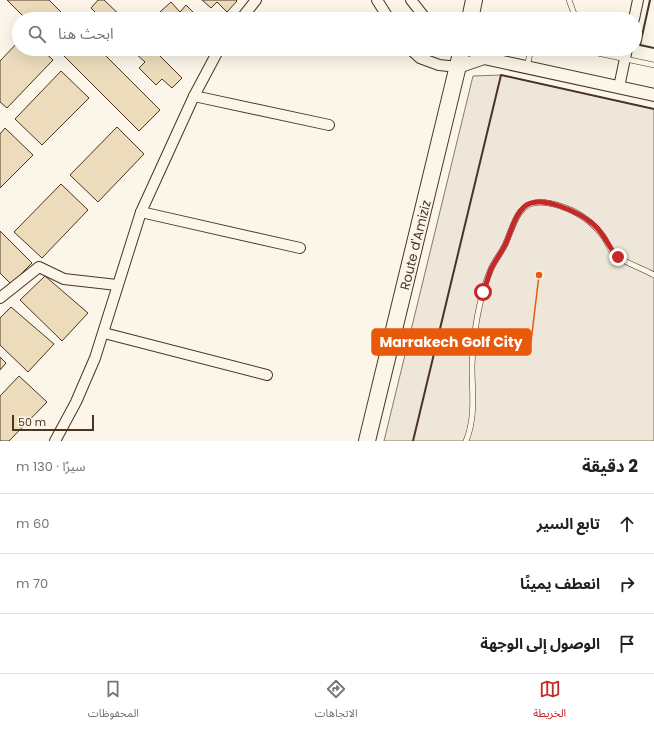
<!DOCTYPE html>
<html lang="ar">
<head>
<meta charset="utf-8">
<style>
  :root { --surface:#fff; --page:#f2f2f2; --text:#202124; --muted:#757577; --line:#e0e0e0; --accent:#c62828 }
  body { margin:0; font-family:Poppins,"Noto Sans Arabic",sans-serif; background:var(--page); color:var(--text); direction:rtl }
  .scale { position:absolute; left:12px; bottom:10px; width:82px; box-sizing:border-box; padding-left:4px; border:2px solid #4a3520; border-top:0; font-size:11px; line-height:14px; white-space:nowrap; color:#4a3520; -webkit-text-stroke:3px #fbf6e9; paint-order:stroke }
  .stop { position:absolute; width:12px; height:12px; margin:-9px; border:3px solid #c62828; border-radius:50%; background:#fff }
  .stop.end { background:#c62828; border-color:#fff; box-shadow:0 1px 4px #0008 }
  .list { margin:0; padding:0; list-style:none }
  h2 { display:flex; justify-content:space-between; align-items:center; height:52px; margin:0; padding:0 16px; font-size:17px }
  h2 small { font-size:13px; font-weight:400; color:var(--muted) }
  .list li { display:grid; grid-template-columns:26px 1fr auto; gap:12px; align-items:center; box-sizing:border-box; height:60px; padding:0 16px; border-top:1px solid var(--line) }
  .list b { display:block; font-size:15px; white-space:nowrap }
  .list em { font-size:13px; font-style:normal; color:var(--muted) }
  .icon { flex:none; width:22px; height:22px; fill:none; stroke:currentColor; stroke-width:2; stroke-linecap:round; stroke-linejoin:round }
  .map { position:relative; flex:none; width:654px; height:441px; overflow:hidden; direction:ltr }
  .search { position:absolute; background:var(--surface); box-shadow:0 4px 16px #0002; left:12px; right:12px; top:12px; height:44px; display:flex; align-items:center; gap:10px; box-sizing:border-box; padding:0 14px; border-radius:22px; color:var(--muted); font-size:15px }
  .sheet { height:232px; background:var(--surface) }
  nav { display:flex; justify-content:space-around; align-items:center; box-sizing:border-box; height:56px; border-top:1px solid var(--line); background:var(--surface); font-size:11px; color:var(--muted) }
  nav a { display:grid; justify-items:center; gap:2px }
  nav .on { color:var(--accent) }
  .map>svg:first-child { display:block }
</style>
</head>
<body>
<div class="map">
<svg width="654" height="441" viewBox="0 0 654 441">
  <rect width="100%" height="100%" fill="#fbf6e9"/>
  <path fill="#ede6d9" stroke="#887966" d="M501,75L654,109V441H384L473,76Z"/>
  <g fill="#ecdcbc" stroke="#4a3520">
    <path d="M7,0H49L68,19H26Z"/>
    <path d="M98,0H104L124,19H98L100,17L91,8Z"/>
    <path d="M202,0H236L237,1L227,12L217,2L211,8Z"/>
    <path d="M171,2L180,12L186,5L200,19H167L160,12Z"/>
    <path d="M19,41V49H41L53,60L7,108L0,102V61Z"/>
    <path d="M69,49H99L160,110L139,131L63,55Z"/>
    <path d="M139,49H153L182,78L172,88L162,79L156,85L139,68L145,62L135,53Z"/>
    <path d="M61,71L89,98L42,145L15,119Z"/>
    <path d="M117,127L144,154L98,202L70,175Z"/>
    <path d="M5,128L33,155L0,188V134Z"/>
    <path d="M61,184L88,210L42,258L14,232Z"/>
    <path d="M0,231L32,263L11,284L0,273Z"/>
    <path d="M45,276L88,313L62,341L20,300Z"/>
    <path d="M11,307L54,344L28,372L0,345V318Z"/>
    <path d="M0,357L6,363L0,370Z"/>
    <path d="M19,376L47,402L9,441H0V396Z"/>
  </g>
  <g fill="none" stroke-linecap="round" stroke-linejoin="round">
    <g stroke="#4a3520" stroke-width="6">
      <g id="service">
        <path d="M569,0L576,19"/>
        <path d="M579,49L654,65"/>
        <path d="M527,67L531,49"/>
        <path d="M466,441C476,417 472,392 472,366C473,336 479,296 491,269C495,260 501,253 505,245C510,234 513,222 520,212C532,195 557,204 573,211C585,217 595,225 603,236C607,241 609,249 614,254C624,263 642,268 654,275"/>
      </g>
    </g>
    <g stroke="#4a3520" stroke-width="12">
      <g id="minor">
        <path d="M377,0L389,19"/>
        <path d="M411,0L426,19"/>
        <path d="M241,19L256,0"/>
        <path d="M634,19L638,0"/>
        <path d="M410,49L420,58L439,65L458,67"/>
        <path d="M619,87L627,49"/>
        <path d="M194,96L329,125"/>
        <path d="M141,212L300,248"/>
        <path d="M0,298L39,267L64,279L117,285"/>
        <path d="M104,333L267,375"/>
        <path d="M55,441L76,402L95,358L141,212L194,96L219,49"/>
      </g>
    </g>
    <g stroke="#4a3520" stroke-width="14">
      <g id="tertiary">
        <path d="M471,49L484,58L654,95"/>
        <path d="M458,67L484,58"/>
      </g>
    </g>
    <g stroke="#4a3520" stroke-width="18">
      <g id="primary">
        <path d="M470,19L474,0"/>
        <path d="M367,441L462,49"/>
      </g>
    </g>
    <use href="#service" stroke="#fbf6e9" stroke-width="5"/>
    <use href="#minor" stroke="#fbf6e9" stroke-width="10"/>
    <use href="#tertiary" stroke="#fbf6e9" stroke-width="12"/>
    <use href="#primary" stroke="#fbf6e9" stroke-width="16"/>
    <g stroke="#4a3520" stroke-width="2">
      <path d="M650,0L640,45L654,48"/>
      <path d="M413,441L501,75L654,109"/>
    </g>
  </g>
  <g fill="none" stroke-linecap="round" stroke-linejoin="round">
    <path stroke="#c62828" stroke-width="5" d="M483,292C486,285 488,277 491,269C495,261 501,253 505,245C511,233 514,216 524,207C540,193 581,213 594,225C605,234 608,248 618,257"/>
  </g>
  <g text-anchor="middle" stroke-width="3" stroke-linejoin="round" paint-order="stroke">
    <g font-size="13" fill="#4a3520" stroke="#fbf6e9">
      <text transform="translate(415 245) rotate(-76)" y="5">Route d'Amiziz</text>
    </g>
  </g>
  <path fill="none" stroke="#e8590c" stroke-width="1.5" d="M539 275L531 342"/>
  <circle fill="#e8590c" stroke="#fbf6e9" stroke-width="1.5" cx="539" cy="275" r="4"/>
  <rect fill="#e8590c" stroke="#e8590c" stroke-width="1.5" x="372" y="329" width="159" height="26" rx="4"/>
  <g font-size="14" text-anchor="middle" font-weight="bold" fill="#fff">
    <text x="451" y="347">Marrakech Golf City</text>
  </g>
</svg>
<div class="scale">50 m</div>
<div class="stop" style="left:483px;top:292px"></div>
<div class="stop end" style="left:618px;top:257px"></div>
<div class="search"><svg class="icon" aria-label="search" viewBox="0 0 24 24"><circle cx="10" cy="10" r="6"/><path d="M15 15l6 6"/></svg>ابحث هنا</div>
</div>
<section class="sheet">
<h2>2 دقيقة<small>سيرًا · 130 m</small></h2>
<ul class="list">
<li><svg class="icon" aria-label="ahead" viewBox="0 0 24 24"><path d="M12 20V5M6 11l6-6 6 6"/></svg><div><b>تابع السير</b></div><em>60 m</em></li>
<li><svg class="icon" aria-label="right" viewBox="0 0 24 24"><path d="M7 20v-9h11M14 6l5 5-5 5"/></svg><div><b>انعطف يمينًا</b></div><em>70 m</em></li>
<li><svg class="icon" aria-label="arrive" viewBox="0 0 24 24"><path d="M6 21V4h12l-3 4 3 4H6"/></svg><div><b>الوصول إلى الوجهة</b></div></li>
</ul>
</section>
<nav>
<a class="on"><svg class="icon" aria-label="map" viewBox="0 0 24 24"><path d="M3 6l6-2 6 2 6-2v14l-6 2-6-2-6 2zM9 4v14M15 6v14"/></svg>الخريطة</a>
<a><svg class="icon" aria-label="directions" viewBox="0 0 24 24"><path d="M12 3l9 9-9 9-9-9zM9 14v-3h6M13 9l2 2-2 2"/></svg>الاتجاهات</a>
<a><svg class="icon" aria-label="saved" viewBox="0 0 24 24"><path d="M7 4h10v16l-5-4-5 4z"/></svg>المحفوظات</a>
</nav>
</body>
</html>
